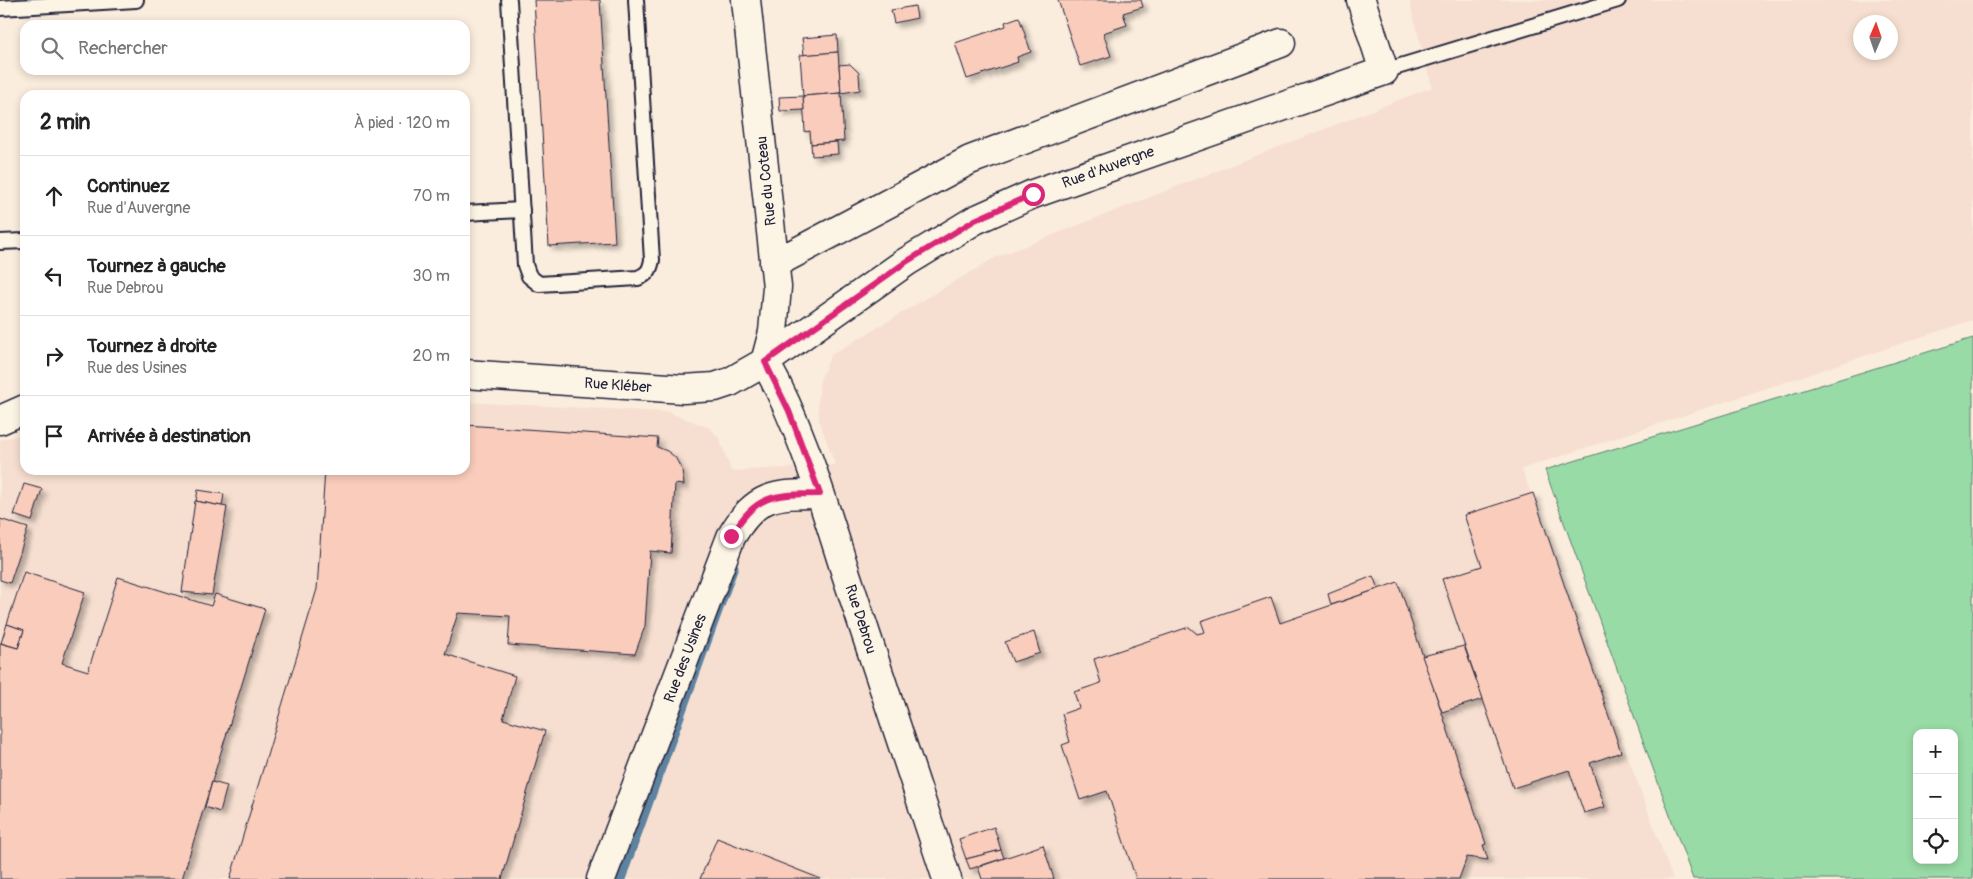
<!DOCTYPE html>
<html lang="fr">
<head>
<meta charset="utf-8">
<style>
  :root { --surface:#fff; --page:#f6f6f6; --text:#222; --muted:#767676; --line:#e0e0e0 }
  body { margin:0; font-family:Pangolin,sans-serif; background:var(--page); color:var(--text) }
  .controls { position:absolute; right:15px; bottom:15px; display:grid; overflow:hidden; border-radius:10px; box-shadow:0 2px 8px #0003 }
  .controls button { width:45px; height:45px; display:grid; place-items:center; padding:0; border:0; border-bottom:1px solid var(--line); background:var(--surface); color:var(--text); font:25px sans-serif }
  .compass { position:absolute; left:1853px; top:15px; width:45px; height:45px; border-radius:50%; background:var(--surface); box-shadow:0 2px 8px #0003; rotate:2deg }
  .stop { position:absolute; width:15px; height:15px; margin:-11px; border:4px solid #db2777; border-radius:50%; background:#fff }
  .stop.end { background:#db2777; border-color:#fff; box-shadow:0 1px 5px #0008 }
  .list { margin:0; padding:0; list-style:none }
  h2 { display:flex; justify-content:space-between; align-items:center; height:65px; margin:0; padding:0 20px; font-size:21px }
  h2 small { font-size:16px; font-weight:400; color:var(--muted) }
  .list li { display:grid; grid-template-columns:32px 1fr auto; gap:15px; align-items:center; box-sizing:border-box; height:80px; padding:0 20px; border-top:1px solid var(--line) }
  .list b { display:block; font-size:19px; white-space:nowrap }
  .list p { margin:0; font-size:16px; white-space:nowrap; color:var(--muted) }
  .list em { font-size:16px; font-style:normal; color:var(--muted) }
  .icon { flex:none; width:28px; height:28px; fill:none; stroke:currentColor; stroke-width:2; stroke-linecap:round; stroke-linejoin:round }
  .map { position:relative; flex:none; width:1973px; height:879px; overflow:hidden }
  .search { position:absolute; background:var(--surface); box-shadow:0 2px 8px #0003; left:20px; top:20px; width:450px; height:55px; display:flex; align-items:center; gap:12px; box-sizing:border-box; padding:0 18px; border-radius:15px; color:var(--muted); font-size:19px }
  .panel { position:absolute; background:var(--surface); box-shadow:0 2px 8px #0003; left:20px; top:90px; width:450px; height:385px; border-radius:15px }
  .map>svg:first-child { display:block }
</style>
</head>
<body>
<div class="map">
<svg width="1973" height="879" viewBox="0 0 1973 879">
  <defs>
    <filter id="shadow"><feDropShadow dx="4.5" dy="4.5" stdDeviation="2.5" flood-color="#0004"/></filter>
  </defs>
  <rect width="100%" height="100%" fill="#fbeddd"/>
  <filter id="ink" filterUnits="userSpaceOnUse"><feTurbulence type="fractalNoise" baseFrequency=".02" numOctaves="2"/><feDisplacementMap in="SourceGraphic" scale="10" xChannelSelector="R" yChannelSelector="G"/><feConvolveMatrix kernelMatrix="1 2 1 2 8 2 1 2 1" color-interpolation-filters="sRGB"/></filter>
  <g filter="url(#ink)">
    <path fill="#f6dfd0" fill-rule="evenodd" d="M1409,0H1973V320L1522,469L1673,879H0V440L25,433V470H465V402L668,412L710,428L720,439L731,471L835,465L819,420L818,401L820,380L831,355L994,258L1432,87ZM1860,22H1890V52H1860Z"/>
    <path fill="#98dba6" stroke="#5d7e70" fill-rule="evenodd" d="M1973,338V879H1693L1545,470ZM1917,733H1954V860H1917Z"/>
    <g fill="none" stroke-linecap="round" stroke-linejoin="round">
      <path stroke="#5d83a1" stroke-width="9" d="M621,879L734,567"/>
    </g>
    <g fill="#f9ccbb" stroke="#22223b" filter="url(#shadow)">
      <path d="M534,0H600L615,242L549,246Z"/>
      <path d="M1058,0H1141L1143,7L1123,13L1127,25L1103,33L1111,56L1080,66Z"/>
      <path d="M915,6L917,18L894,23L891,10Z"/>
      <path d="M1019,17L1031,52L1017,57L1018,62L967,79L955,43L1006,26L1005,22Z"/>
      <path d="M837,35L838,52L804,55L802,38Z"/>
      <path d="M838,52L841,93L803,96L800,55Z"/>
      <path d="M850,64L859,73L860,90L841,93L839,65Z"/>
      <path d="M841,93L844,141L811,144L810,131L805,132L803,96Z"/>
      <path d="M803,96L804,110L780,111L779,97Z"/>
      <path d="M837,142L838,154L812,156L811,144Z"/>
      <path d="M465,425L658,438L657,447L667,451L675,457L682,470L684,485L675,484L671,553L650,551L645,626L635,654L508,645L510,616L458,613L445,654L515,676L503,719L545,731L502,879H230L317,589L325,470H465Z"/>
      <path d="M24,484L42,489L32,521L14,515Z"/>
      <path d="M198,490L224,494L222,506L196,501Z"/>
      <path d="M1533,493L1621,752L1590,763L1605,807L1584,813L1569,770L1513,788L1442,579L1482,566L1464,515Z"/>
      <path d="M195,501L227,507L212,595L182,592Z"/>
      <path d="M0,519L28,528L10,583L0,580Z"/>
      <path d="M24,572L85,592L62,663L88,671L118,577L211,606L215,594L265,609L182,879H0V643L18,648L24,630L7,624Z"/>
      <path d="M1373,576L1378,589L1331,605L1328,594Z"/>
      <path d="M1398,582L1486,844L1483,845L1488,860L1467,857L1459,879H1136L1107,791L1080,800L1062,745L1070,742L1062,714L1079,708L1074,692L1101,683L1094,659L1189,627L1197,634L1205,632L1201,621L1271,597L1280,623Z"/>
      <path d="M7,624L24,630L18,648L1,643Z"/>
      <path d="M1034,632L1040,653L1013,662L1005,642Z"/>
      <path d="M1464,646L1483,699L1442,712L1422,656Z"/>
      <path d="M212,782L227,786L220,812L205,807Z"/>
      <path d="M994,827L1001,850L966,859L959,839Z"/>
      <path d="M717,838L821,879H700Z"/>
      <path d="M1043,845L1054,879H982L978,867Z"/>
      <path d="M1001,850L1004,858L970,869L966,859Z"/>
    </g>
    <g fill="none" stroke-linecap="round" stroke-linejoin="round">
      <g stroke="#22223b" stroke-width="18">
        <g id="service">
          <path d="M509,0L525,265L529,276L539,284L638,278C648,274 650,270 652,260L636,0"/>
          <path d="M0,8L136,0"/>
          <path d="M1384,71L1618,0"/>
          <path d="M465,213L522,210"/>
          <path d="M0,242L25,241"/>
        </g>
      </g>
      <g stroke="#22223b" stroke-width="31">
        <g id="minor">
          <path d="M746,0L777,287L773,332L765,362"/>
          <path d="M774,264L970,160L1281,43"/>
          <path d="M765,362C802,428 823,502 846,574C880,675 913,777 947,879"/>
          <path d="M465,374L683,389L715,387L730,382L765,362L906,262L975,220L1033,194L1384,71L1361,0"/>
          <path d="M0,420L25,409"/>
          <path d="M601,879L731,537C756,494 774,494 820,494"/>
        </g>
      </g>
      <use href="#service" stroke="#fcf5e5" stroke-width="14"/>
      <use href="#minor" stroke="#fcf5e5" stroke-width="28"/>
    </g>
  </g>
  <g fill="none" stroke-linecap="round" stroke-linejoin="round" filter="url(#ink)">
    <path stroke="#db2777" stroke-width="6" d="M731,536C756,494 774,494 820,494L789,411L765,362L906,262L975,220L1033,194"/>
  </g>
  <g text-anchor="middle" stroke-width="4" stroke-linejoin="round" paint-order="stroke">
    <g font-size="15" fill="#22223b" stroke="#fcf5e5">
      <text transform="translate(1108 167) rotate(-20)" y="5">Rue d'Auvergne</text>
      <text transform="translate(766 181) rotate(-96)" y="5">Rue du Coteau</text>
      <text transform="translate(618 385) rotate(4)" y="5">Rue Kléber</text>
      <text transform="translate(861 619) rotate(72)" y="5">Rue Debrou</text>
      <text transform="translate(685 658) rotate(-69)" y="5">Rue des Usines</text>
    </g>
  </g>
</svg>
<div class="controls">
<button>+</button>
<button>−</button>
<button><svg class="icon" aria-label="locate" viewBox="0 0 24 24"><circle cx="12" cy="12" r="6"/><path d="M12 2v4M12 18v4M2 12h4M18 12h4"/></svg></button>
</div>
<svg class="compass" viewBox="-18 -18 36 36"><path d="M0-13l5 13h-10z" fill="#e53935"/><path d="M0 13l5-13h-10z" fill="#767676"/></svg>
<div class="stop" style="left:1033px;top:194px"></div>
<div class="stop end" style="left:731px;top:536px"></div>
<div class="search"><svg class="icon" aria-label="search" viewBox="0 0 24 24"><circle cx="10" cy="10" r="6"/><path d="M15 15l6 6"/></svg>Rechercher</div>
<section class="panel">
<h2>2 min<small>À pied · 120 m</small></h2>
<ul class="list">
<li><svg class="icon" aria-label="ahead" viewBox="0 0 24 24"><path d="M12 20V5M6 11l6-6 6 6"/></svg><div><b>Continuez</b><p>Rue d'Auvergne</p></div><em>70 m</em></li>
<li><svg class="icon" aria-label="left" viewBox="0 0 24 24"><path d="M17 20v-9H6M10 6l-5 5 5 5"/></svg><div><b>Tournez à gauche</b><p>Rue Debrou</p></div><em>30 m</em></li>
<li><svg class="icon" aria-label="right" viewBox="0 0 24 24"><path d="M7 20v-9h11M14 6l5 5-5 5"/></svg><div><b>Tournez à droite</b><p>Rue des Usines</p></div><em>20 m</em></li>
<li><svg class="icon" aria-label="arrive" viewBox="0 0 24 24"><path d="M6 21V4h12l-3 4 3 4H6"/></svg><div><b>Arrivée à destination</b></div></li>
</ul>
</section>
</div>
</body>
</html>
